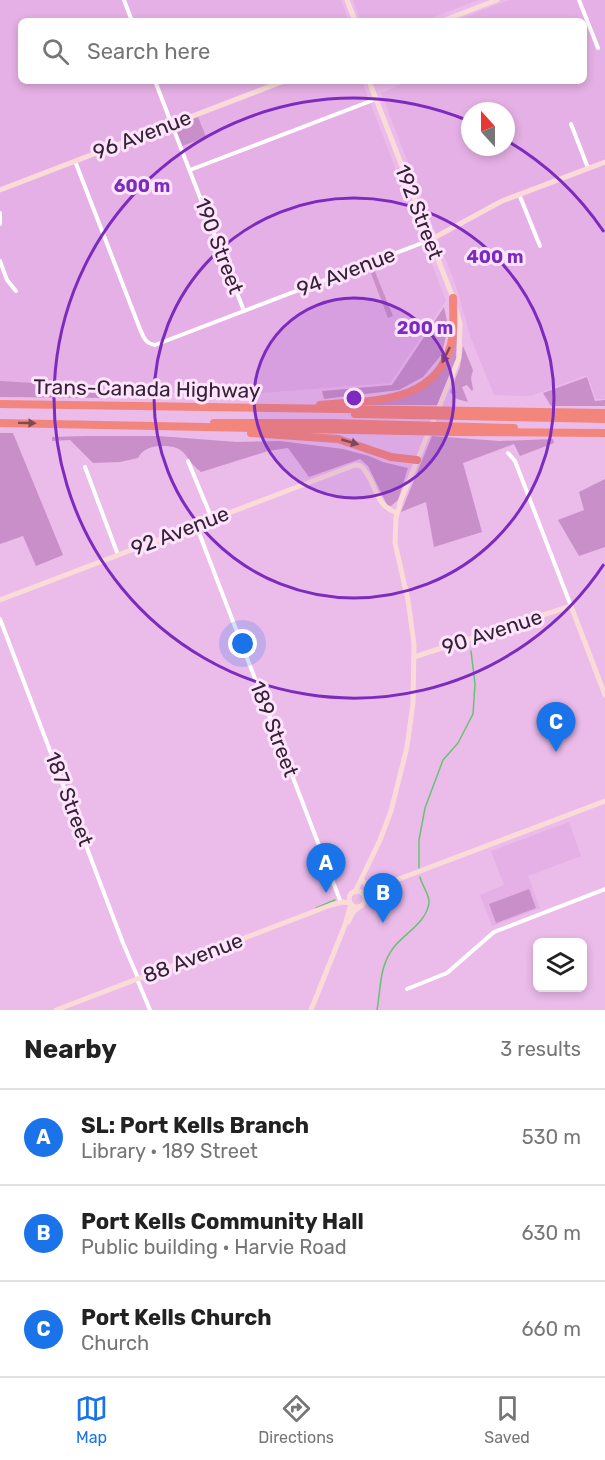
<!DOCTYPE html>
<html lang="en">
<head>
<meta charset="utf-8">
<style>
  :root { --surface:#fff; --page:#f2f2f2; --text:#222; --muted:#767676; --line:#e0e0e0; --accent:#1a73e8 }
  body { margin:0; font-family:Rubik,sans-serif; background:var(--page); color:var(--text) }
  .controls { position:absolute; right:18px; bottom:18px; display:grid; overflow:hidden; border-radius:9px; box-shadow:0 3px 9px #0003 }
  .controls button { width:54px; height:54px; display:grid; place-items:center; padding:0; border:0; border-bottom:2px solid var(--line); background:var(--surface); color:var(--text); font:30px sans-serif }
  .compass { position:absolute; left:461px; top:102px; width:54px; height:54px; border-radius:50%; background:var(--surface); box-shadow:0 3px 9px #0003; rotate:339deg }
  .you { position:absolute; left:243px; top:644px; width:21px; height:21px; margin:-15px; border:4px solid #fff; border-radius:50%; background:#1a73e8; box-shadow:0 0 0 9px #1a73e833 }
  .badge { display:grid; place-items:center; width:39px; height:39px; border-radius:50%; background:var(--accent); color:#fff; font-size:20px; font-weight:700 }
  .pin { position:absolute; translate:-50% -50px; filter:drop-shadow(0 2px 3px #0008) }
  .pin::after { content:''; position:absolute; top:32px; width:21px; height:18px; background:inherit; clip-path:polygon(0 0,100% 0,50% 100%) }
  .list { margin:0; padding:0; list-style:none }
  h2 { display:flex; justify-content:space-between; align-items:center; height:78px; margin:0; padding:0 24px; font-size:26px }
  h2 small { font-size:20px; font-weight:400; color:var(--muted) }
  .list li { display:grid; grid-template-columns:39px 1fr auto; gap:18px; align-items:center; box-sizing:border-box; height:96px; padding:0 24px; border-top:2px solid var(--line) }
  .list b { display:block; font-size:22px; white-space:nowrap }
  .list p { margin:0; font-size:20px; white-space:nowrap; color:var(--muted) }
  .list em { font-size:20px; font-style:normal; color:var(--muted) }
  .icon { flex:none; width:33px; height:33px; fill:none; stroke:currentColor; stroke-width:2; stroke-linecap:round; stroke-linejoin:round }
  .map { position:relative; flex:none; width:605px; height:1010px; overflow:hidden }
  .search { position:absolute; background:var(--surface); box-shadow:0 3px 9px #0003; left:18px; right:18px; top:18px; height:66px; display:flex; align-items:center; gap:15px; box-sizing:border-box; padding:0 21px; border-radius:9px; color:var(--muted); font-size:22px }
  .sheet { height:366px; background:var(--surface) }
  nav { display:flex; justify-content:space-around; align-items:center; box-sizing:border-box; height:84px; border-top:2px solid var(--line); background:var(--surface); font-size:16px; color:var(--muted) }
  nav a { display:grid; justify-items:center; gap:3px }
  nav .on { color:var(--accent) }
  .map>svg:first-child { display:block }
</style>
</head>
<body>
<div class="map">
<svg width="605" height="1010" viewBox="0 0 605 1010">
  <rect width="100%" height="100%" fill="#ebbbea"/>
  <g fill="#e5b0e5" fill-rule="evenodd">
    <path d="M0,0H341L349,21H21V81H362L446,301L390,383L262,393L0,392Z"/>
    <path d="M353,0H478L424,21H360Z"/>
    <path d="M509,0H605V399H596L587,375L531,396L494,395L471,338L456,286L381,93L410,81H584V21H454ZM470,111H506V147H470Z"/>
    <path d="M569,822L581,856L528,876L540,908L492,926L480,895L504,885L491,851Z"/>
  </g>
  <g fill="#c88fc8">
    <path d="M198,117L206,137L182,146L176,133L179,125Z"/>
    <path d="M373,267L393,316L388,318L369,268Z"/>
    <path d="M444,307L448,326L442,354L423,377L399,390L324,399L322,391L392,385Z"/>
    <path d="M457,330L456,361L438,405H359L381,402L434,378L455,331Z"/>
    <path d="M463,346L473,370L471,378L473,389L472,391L467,385L462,387L468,402L457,399L450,392L460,367Z"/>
    <path d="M587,377L595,401L605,400V406H551L543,393Z"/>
    <path d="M0,381L98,387L108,398L0,397Z"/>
    <path d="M0,433H13L63,555L36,566L23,536L0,544Z"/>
    <path d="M86,436H158L237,442L280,441L343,449L369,456L383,462L408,468L398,500L391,506L387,505L368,466L360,459L309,477L288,448L268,451L201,472C181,456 189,445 158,446C149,447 142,450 138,458L120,462L93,463L70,440L52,441V437Z"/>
    <path d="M432,436L499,441L553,439L554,443L520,456L514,444L463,463L482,532L434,547L426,502L401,512Z"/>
    <path d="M605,479V547L579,556L558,520L584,510L579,492Z"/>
    <path d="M529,889L536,908L496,923L489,904Z"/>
  </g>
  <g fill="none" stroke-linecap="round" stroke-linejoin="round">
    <g stroke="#67c372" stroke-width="1.5">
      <path d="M419,868V840L425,808L443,760L458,743L473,714L475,684L471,651"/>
      <path d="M316,908L335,900"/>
      <path d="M377,1010C381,988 379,966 394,947C405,933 426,923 429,903C430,895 422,886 420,877"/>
    </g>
    <g stroke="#fff" stroke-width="4">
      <path d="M124,0L132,21"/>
      <path d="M579,0L598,48"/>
      <path d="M155,81L244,311"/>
      <path d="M571,124L588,168"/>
      <path d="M75,161L140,329C144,338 145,343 155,345L430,240"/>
      <path d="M190,170L376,99"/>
      <path d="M519,194L540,246"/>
      <path d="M0,213V224"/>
      <path d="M0,261L7,280L16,291"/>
      <path d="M508,453L515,461L571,606"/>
      <path d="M188,461L212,519"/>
      <path d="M85,467L118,555"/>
      <path d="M196,525L340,900"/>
      <path d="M0,619L123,943L138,978"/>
      <path d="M137,979L150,1010"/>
      <path d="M407,989L447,973L494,932L605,889"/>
    </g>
    <g stroke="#fbdbd8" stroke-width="5">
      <path d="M347,0L355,21"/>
      <path d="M442,21L497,0"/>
      <path d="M0,190L284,81"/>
      <path d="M430,240L502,201L605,162"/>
      <path d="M0,600L355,465L361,466C377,481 373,505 397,513"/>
      <path d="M414,657L571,606L605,695"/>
      <path d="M363,881L367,886L374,888"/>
      <circle cx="357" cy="899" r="8"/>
      <path d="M355,892L380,840L391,811L407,747L413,703L414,644L408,600L395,543L396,518L401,500L459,358L460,324L453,298L369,81"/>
      <path d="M362,893L605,801"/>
      <path d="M348,922L354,911L359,907"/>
      <path d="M56,1010L331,905L343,902L350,903"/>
      <path d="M311,1010L345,925L351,904"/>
    </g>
    <g stroke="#f3867c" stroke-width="8">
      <path d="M0,404L605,413"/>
      <path d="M320,405C370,400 436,405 451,344C455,329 453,313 453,298"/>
      <path d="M355,414L605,419"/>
      <path d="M0,423L454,432L605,433"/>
      <path d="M214,423H332L514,428"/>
      <path d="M251,433L338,439L391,457L417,460"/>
    </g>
  </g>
  <defs><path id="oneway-solid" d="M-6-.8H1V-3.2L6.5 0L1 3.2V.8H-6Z" transform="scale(1.5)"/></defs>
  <g fill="#814a51">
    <use href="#oneway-solid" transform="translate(446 355) rotate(116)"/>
    <use href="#oneway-solid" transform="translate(27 423) rotate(1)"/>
    <use href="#oneway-solid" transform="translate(350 442) rotate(16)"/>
  </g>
  <circle cx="354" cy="398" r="100" fill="#7b2cbf" fill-opacity=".12"/>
  <g fill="none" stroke="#7b2cbf" stroke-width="3">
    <circle cx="354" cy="398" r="100"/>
    <circle cx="354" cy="398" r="200"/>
    <path d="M604 564A300 300 0 1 1 469 121M506 140A300 300 0 0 1 604 232"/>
  </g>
  <g text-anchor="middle" stroke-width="6" stroke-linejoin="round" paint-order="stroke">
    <g font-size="21" fill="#352235" stroke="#fee5fd">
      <text transform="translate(142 135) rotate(-21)" y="7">96 Avenue</text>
      <text transform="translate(419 212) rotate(69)" y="7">192 Street</text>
      <text transform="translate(219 246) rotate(69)" y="7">190 Street</text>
      <text transform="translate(346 272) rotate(-21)" y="7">94 Avenue</text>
      <text transform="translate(147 389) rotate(1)" y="7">Trans-Canada Highway</text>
      <text transform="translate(180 531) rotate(-21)" y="7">92 Avenue</text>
      <text transform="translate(492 632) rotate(-18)" y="7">90 Avenue</text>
      <text transform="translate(274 729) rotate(69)" y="7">189 Street</text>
      <text transform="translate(69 799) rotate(69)" y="7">187 Street</text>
      <text transform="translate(193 958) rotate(-21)" y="7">88 Avenue</text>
    </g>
  </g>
  <circle cx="354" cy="398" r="9" fill="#7b2cbf" stroke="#fee5fd" stroke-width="3"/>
  <g font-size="18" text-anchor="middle" font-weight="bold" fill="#7b2cbf" stroke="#fee5fd" stroke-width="6" stroke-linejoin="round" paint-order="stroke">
    <text x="142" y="192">600 m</text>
    <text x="495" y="263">400 m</text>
    <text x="425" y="334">200 m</text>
  </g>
</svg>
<div class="controls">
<button><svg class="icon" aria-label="layers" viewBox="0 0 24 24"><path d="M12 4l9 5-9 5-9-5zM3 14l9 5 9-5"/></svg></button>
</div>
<svg class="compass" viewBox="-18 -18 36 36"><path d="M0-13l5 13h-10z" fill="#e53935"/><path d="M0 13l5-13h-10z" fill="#767676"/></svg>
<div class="you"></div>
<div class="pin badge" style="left:326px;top:893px">A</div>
<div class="pin badge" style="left:383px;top:923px">B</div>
<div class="pin badge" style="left:556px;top:752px">C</div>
<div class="search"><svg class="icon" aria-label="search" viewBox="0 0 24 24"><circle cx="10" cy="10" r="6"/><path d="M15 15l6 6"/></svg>Search here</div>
</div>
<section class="sheet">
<h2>Nearby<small>3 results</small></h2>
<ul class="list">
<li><span class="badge">A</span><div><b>SL: Port Kells Branch</b><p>Library · 189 Street</p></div><em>530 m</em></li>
<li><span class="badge">B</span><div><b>Port Kells Community Hall</b><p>Public building · Harvie Road</p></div><em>630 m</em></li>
<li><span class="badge">C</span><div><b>Port Kells Church</b><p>Church</p></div><em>660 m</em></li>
</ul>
</section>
<nav>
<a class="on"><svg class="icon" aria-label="map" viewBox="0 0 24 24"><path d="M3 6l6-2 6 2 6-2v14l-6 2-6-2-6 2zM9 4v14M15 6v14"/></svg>Map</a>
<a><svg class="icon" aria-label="directions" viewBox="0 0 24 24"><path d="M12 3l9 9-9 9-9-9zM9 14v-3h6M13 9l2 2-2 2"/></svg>Directions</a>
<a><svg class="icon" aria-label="saved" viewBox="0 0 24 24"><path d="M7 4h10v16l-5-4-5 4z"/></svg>Saved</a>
</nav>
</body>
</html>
